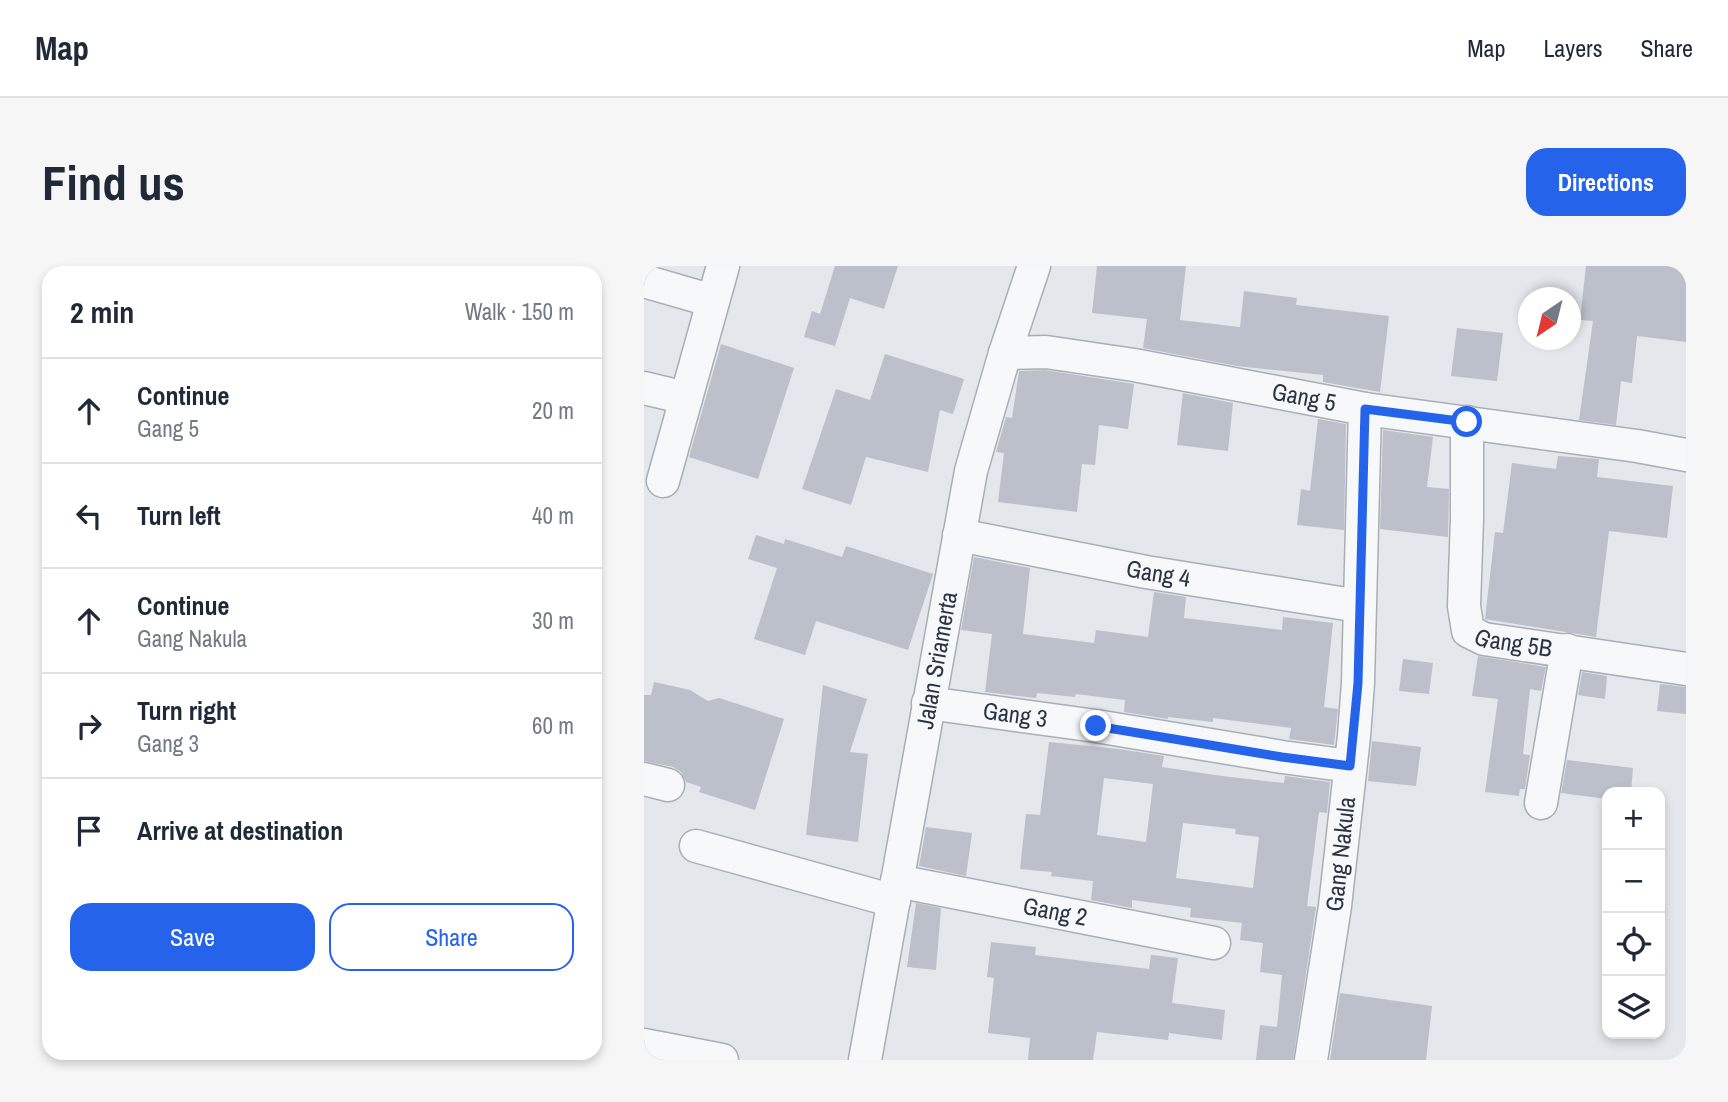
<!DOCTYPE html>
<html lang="en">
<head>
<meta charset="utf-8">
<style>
  :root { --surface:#fff; --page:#f6f6f7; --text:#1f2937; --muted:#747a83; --line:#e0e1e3; --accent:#2563eb }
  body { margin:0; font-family:"Archivo Narrow",sans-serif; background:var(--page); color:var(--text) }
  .controls { position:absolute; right:21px; bottom:21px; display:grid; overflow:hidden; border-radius:14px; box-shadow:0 4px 10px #0003 }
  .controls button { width:63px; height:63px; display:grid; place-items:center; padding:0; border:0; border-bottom:2px solid var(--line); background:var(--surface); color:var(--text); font:35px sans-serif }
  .compass { position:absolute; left:874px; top:21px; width:63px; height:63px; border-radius:50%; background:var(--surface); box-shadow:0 4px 10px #0003; rotate:215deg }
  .stop { position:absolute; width:21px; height:21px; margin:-16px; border:5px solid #2563eb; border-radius:50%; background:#fff }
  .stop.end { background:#2563eb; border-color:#fff; box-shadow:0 2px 7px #0008 }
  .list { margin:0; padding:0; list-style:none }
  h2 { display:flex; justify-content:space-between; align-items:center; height:91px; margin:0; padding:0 28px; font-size:30px }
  h2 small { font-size:23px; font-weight:400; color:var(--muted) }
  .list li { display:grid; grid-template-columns:46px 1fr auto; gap:21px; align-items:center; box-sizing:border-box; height:105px; padding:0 28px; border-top:2px solid var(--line) }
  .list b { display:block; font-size:26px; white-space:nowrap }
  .list p { margin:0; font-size:23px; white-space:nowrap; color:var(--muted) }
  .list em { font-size:23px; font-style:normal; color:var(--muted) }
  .actions { display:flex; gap:14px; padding:21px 28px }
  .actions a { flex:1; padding:16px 0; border:2px solid var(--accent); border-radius:21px; text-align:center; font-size:24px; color:var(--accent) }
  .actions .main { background:var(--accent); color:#fff }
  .icon { flex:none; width:38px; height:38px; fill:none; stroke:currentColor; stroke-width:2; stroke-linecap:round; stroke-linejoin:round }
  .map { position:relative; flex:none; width:1042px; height:794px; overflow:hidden; border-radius:21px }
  header { display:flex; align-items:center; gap:42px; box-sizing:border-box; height:98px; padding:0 35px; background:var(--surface); border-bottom:2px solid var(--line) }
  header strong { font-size:33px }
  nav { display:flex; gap:38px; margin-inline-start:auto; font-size:24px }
  .intro { display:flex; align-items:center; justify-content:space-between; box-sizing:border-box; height:168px; padding:0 42px }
  h1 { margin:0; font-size:49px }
  .button { padding:18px 32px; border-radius:21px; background:var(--accent); color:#fff; font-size:24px; font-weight:700 }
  main { display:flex; gap:42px; padding:0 42px }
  aside { flex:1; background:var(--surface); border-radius:21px; box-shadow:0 4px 10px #0003 }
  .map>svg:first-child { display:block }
</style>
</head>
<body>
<header>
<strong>Map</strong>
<nav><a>Map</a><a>Layers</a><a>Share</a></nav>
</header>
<div class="intro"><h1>Find us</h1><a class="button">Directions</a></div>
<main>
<aside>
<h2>2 min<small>Walk · 150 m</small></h2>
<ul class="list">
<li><svg class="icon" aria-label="ahead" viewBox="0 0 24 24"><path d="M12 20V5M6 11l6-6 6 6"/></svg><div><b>Continue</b><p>Gang 5</p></div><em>20 m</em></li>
<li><svg class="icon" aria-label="left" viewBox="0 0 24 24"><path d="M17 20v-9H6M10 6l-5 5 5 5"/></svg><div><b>Turn left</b></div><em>40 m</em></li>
<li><svg class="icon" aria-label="ahead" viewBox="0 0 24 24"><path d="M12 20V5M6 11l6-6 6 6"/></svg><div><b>Continue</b><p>Gang Nakula</p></div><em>30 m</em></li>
<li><svg class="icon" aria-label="right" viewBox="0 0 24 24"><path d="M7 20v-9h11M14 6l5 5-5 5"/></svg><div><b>Turn right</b><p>Gang 3</p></div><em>60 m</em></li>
<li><svg class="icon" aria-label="arrive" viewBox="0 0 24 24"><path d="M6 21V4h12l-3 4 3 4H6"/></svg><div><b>Arrive at destination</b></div></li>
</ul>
<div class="actions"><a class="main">Save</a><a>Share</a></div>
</aside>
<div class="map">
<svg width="1042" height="794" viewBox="0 0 1042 794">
  <rect width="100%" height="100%" fill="#e4e7ec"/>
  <g fill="#bbc0ca" fill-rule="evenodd">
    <path d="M191,0H254L240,43L206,32L191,80L160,71L168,45L176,48Z"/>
    <path d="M453,0H542L536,54L596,61L600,25L653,32L652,39L745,50L736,126L679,116V109L593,100L499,82L503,53L448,47Z"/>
    <path d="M942,0H1042V76L993,70L988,117L977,115L972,159L935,154L949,55L936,54Z"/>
    <path d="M813,62L859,67L853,115L807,110Z"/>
    <path d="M77,78L150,102L114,213L45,191Z"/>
    <path d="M241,88L320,113L309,148L296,144L284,206L222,191L207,239L158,223L192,123L226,134Z"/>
    <path d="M401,104L490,118L484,163L455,159L451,199L438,198L433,246L354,236L360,187L352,186L362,151L368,152L375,105Z"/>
    <path d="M539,127L589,137L584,185L533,179Z"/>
    <path d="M674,153L702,158L700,264L653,259L657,223L666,225Z"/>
    <path d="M739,164L789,171L783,221L805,223L804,271L736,263Z"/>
    <path d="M914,190L955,193L953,211L1029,220L1023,272L965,265L952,371L841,353L851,266L859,267L868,197L912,203Z"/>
    <path d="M112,269L140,278L141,273L198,291L202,280L289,308L264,384L172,355L161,389L110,373L133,302L104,293Z"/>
    <path d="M330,291L386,302L379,368L450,377L452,364L504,371L510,326L542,331L540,352L638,364L639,351L689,357L680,441L694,443L690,479L645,473L647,462L569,452V456L524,451V453L480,446L481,434L432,428L431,431L393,427L392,432L341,426L348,368L317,364Z"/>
    <path d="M834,390L902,401L897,425L886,423L879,488L886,489L881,523H876L875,530L841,526L854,433L828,430Z"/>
    <path d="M759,393L789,397L785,428L755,425Z"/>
    <path d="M938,406L963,410L961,433L934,429Z"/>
    <path d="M10,416L46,424L64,435L75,432L140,453L111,544L55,526L57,521L42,516L37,506L29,501L0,495V429H7Z"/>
    <path d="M1016,418L1042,421V448L1013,445Z"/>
    <path d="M179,419L223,433L206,486L224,488L214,576L162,569Z"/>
    <path d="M728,475L777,481L772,520L724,515Z"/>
    <path d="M405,476L475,483L520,490L518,501L578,510L640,517L641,510L686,516L683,547L675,546L663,640L672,641L649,794H612L616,759L633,761L638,709L616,706L619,677L596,674L598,657L546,651L547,642L488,634V642L447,634L449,615L407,610L408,606L376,603L382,548L396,549ZM460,512L509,518L502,576L453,569ZM539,557L592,563L591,568L615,571L609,622L532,612Z"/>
    <path d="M923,494L989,502L987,526H963V533L917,527Z"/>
    <path d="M282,561L328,567L322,610L275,600Z"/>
    <path d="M272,637L297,642L292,704L263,701Z"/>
    <path d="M347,676L392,681L391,689L505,703L507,689L534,692L528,737L581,744L578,774L525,767L524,774L453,766L449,794H384L386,772L344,767L350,712L343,711Z"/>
    <path d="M696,727L788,740L782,794H686Z"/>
  </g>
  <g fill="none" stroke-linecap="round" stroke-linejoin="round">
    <g stroke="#a9aeb7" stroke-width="35">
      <g id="street">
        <path d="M0,15L69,35"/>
        <path id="s1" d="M361,87L402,86L490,99L721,143L993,180L1042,189"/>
        <path d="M0,122L42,132"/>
        <path id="s2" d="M823,156V252L820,340L824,365L840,373L1042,403"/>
        <path d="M19,215L79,0"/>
        <path id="s3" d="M315,269L502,306L715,340"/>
        <path id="s4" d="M284,437L452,460L638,491L706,500"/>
        <path d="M0,513L24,519"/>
        <path d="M897,537L923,384"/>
        <path d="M52,580L250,635"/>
        <path id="s5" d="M253,615L570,677"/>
        <path d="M0,779L78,794"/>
        <path id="s6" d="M221,794L327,205L361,87L390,0"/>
        <path id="s7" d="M667,794L691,640L710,470L714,417L721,143"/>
      </g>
    </g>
    <use href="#street" stroke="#f7f8fa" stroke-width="32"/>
  </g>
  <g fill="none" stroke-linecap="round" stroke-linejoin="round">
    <path stroke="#2563eb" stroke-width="9" d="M452,460L638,491L706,500L714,417L721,143L823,156"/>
  </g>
  <g text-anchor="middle" stroke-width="7" stroke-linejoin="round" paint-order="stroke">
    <g font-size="24" fill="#2b3445" stroke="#f4f6f9">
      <text dy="8" stroke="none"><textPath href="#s1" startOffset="303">Gang 5</textPath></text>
      <text dy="8" stroke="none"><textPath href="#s3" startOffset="203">Gang 4</textPath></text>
      <text dy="8" stroke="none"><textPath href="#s2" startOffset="257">Gang 5B</textPath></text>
      <text dy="8" stroke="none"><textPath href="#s6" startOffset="406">Jalan Sriamerta</textPath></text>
      <text dy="8" stroke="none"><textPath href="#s4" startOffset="88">Gang 3</textPath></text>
      <text dy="8" stroke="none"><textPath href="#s7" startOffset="208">Gang Nakula</textPath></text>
      <text dy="8" stroke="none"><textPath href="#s5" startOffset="161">Gang 2</textPath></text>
    </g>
  </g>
</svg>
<div class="controls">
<button>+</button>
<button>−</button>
<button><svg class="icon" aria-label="locate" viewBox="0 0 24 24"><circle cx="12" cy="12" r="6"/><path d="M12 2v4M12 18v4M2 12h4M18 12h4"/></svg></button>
<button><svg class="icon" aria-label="layers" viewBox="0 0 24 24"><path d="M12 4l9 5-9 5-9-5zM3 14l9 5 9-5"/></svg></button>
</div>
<svg class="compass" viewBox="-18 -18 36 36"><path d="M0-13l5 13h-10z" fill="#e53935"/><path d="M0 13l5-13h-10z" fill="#747a83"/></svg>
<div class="stop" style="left:823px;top:156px"></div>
<div class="stop end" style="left:452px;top:460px"></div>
</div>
</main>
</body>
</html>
